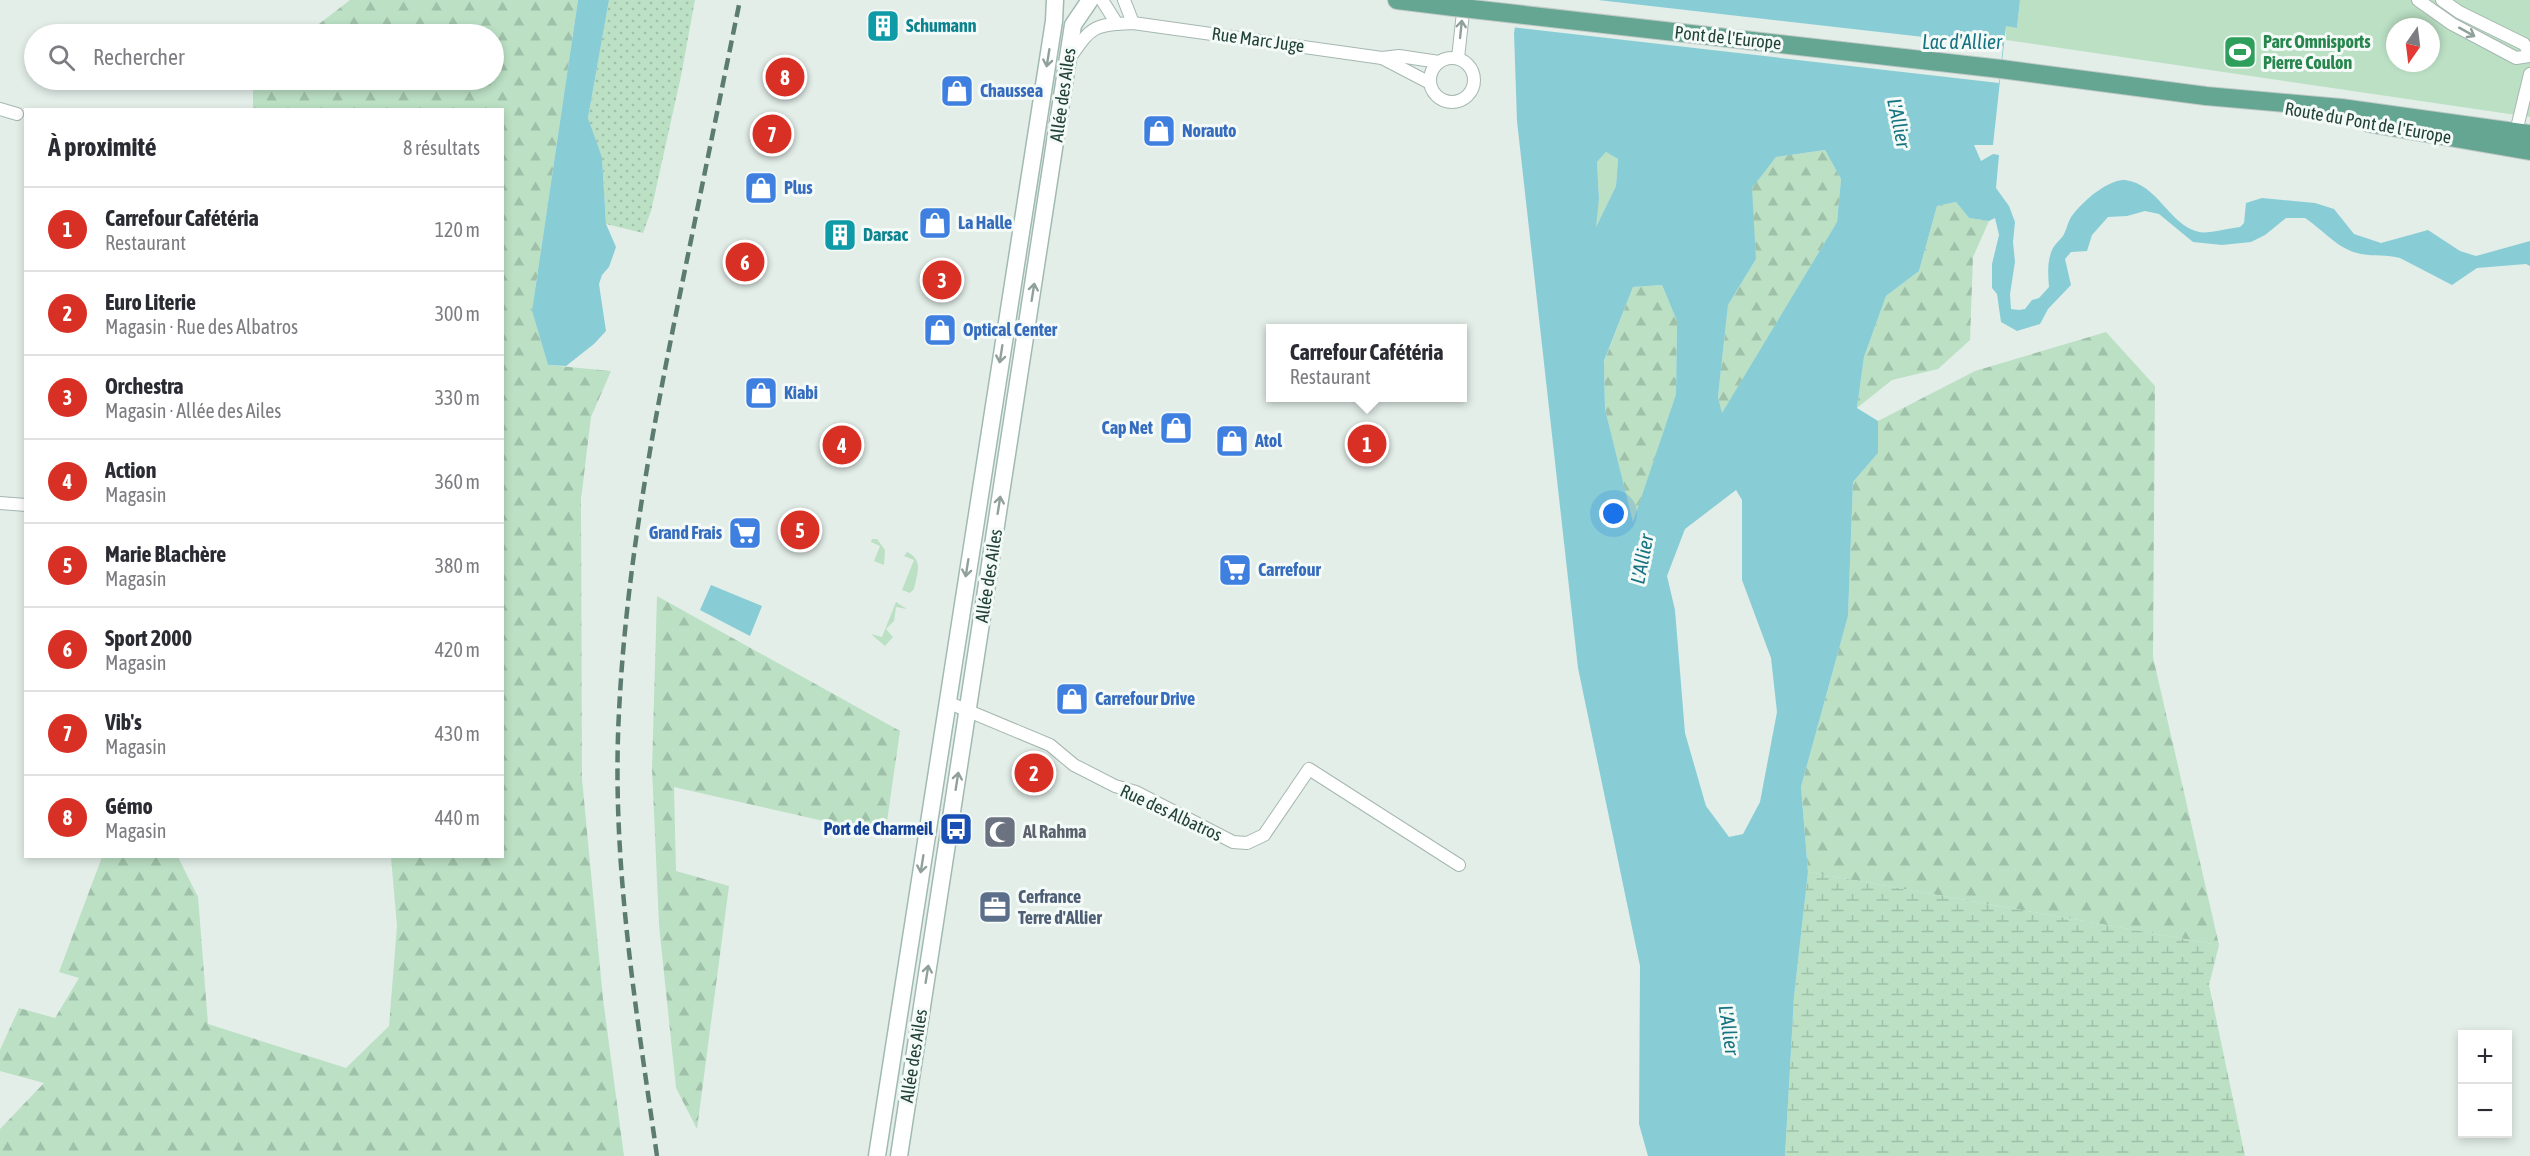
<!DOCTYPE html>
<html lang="fr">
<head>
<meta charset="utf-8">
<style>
  :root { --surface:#fff; --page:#f2f2f3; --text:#2b2b33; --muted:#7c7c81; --line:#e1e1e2; --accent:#d93025 }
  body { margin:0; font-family:"Asap Condensed",sans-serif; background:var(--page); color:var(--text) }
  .controls { position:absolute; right:18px; bottom:18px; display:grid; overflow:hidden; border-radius:0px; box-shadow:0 3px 9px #0003 }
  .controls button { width:54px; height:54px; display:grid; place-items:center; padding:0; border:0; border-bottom:2px solid var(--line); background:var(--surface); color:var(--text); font:30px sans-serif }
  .compass { position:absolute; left:2386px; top:18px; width:54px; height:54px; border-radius:50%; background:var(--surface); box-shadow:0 3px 9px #0003; rotate:194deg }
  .you { position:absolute; left:1614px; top:514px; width:21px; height:21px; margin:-15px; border:4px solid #fff; border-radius:50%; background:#1a73e8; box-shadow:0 0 0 9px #1a73e833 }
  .badge { display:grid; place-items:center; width:39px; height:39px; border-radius:50%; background:var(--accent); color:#fff; font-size:20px; font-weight:700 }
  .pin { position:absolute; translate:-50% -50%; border:3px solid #fff; box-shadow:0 2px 6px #0006 }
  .popup { position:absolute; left:1266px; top:324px; width:201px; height:78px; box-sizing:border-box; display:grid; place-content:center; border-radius:0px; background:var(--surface); filter:drop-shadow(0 2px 4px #0005); font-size:20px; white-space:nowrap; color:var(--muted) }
  .popup b { font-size:22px; color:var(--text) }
  .popup::after { content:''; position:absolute; left:50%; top:100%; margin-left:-12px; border:12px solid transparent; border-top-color:var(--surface) }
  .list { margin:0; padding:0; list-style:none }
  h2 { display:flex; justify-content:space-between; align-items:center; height:78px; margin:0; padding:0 24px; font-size:26px }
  h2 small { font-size:20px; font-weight:400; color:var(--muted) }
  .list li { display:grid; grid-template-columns:39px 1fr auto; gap:18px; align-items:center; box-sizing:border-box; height:84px; padding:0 24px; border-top:2px solid var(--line) }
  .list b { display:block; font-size:22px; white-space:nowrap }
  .list p { margin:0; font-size:20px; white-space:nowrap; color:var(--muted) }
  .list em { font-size:20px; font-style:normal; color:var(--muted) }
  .icon { flex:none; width:33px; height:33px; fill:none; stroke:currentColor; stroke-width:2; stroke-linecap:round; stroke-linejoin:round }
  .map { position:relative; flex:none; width:2530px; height:1156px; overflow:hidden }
  .search { position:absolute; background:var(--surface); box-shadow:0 3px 9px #0003; left:24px; top:24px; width:480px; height:66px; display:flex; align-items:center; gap:15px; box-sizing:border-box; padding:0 21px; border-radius:33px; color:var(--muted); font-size:22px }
  .panel { position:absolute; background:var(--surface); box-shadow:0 3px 9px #0003; left:24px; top:108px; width:480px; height:750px; border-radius:0px }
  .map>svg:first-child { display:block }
</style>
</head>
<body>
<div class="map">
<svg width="2530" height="1156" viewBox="0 0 2530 1156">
  <defs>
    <pattern id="forest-firs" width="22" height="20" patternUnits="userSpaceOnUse" patternTransform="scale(1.5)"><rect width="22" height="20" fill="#bbe0c4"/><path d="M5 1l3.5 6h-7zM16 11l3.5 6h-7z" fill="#a0c1a9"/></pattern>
    <pattern id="wetland-marsh" width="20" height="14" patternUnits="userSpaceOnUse" patternTransform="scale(1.5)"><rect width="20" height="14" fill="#bbe0c4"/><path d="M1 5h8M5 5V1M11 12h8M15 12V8" fill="none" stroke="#a0c1a9"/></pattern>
    <pattern id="garden-dots" width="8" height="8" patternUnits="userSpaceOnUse" patternTransform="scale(1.5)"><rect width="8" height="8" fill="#bbe0c4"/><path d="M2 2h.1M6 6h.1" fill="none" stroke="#a0c1a9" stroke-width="1.8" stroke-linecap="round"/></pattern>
  </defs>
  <rect width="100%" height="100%" fill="#e3eee9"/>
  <g fill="#bbe0c4" fill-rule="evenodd">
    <path d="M2020,0H2530V117L2006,40V25L2017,28ZM2395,27H2431V63H2395Z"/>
    <path d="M1606,152L1618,159L1616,186L1595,229L1599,199L1597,162Z"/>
    <path d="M872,539H877L885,550L884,565L874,561L880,546L871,542Z"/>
    <path d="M907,552C924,560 917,574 914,589L910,593L902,590L914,560L904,556Z"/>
    <path d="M896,602L907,609L896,607L894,621L886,629L893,637L885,646L871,634L882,637Z"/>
  </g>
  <g fill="url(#forest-firs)">
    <path d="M350,0H578L532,311L548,365L611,371L591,417L581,499L582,779L603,999L624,1156H0V1129L44,1083L0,1071V1050L19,1008L55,1018L79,978L59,972L102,857H178L198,897L208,1024L346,1068L389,1026L397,926L391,857L502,856V110L253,109V86L259,80H494V34H306Z"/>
    <path d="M1825,150L1841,179L1837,222L1722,414L1718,397L1728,305L1756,259L1751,188L1776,157Z"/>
    <path d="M1956,202L1969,218L1989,221L1973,257L1970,340L1938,369L1892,380L1857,408L1864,357L1886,296L1919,271L1937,206Z"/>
    <path d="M1662,285L1677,321L1676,394L1633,523L1605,409L1604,362L1633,287Z"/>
    <path d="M2106,332L2155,386L2153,657L2219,945L1808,872L1801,787L1848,616L1853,482L1878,453V421L1975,371Z"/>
    <path d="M657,596L900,731L885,835L674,787L676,871L729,886L697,1129L676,1088L659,925L652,769Z"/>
  </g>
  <path fill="url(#wetland-marsh)" d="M1808,872L2219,945L2209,985L2245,1156H1785L1794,997Z"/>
  <path fill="url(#garden-dots)" d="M609,0H695L681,76L651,211L643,233L606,224L602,157L588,118Z"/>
  <g fill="#88cdd6" fill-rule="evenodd">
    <path d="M578,0H609L588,118L602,157L606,224L616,247L609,267L602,275L599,284L606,331L594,344L566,366L548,365L532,311Z"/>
    <path d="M1519,0H2020L2017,28L2006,26L1993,145H1974L1981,161L1993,154L1999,155L1996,188L2009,206L2015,222L2013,242L2015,262L2010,294L2011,309L2019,310L2025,309L2032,300L2039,298L2049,287C2048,274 2047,262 2052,250C2054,245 2059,241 2063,236C2066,231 2067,225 2070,219C2078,205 2107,179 2125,180C2158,184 2169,225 2199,232C2207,234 2230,228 2240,227L2244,223L2246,203L2262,198L2315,203L2334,209L2354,234L2381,243L2428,230L2460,251L2476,256L2530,241V266L2526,264L2477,268L2452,285L2400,258C2386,254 2371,257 2357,253C2337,248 2322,229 2305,218H2286L2265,235L2251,242L2222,245L2193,242L2159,214L2145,211L2127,216L2108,217L2092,235L2087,251L2071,252L2065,259L2071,285L2048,309L2040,324L2017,331L2001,322L1997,294L1992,288V264L1999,235L1995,218L1989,221L1969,218L1956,202L1937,206L1919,271L1886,296L1864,357L1857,408L1878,421V453L1853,482L1848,616L1801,787L1808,872L1794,997L1785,1156H1648L1639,1124L1640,966L1578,668L1517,121L1514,33ZM1825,150L1841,179L1837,222L1722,413L1718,397L1728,305L1756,259L1752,188L1776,157ZM1606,152L1618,159L1616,186L1596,227L1599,199L1597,162ZM1662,285L1677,321L1676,394L1633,522L1605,409L1604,361L1633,287ZM1736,490L1742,500V580L1771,658L1777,712L1760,802L1743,834L1729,837L1706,806L1685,733L1675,610L1667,576L1685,529Z"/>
    <path d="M711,585L762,606L750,636L700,610Z"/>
  </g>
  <path fill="#e3eee9" d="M1516,0H1598L2003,46L1999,83L1511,27Z"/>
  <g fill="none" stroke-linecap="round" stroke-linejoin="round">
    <g stroke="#a5b7b0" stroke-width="14">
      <g id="minor">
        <path d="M1102,0L1117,24"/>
        <path d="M1124,0L1133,23"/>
        <path d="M2418,0L2452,24L2516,58L2530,56"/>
        <path d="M2442,0L2459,12L2524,44L2530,53"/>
        <path d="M1382,58L1430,83"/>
        <path d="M1458,58L1464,3"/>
        <circle cx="1452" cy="80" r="22"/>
        <path d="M1069,59C1092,26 1092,25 1133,23L1382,58L1399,56L1439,62"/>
        <path d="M0,109L17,114"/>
        <path d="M2520,135L2516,132L2530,74"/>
        <path d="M0,503L26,505"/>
        <path d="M947,702L1050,745L1074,765L1115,786L1136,792L1233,842L1247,843L1264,835L1309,769L1459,865"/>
      </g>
    </g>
    <g stroke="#a1bab1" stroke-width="19">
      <g id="secondary">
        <path d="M877,1156L1054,21L1055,0"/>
        <path d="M899,1156L1073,25L1090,0"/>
      </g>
    </g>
    <g stroke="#c1cac7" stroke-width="20">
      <g id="primary">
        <path d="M1397,0L1454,7"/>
        <path d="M2001,69L2206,96L2341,108L2530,134"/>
        <path d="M2368,123L2530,151"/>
      </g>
    </g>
    <use href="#minor" stroke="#fff" stroke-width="12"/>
    <use href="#secondary" stroke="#fff" stroke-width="16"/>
    <use href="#primary" stroke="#65a693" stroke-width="18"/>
    <path stroke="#5c7c72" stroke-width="4.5" stroke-dasharray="12 6" stroke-linecap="butt" d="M657,1156C636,1009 611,860 619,712C626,570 652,432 680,294C700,196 720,98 740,0"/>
    <g stroke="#c1cac7" stroke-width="20" stroke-linecap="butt">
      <path id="primary-bridge" d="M1454,7L2001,69"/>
    </g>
    <use href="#primary-bridge" stroke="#65a693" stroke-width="18"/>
  </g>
  <defs><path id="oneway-shaft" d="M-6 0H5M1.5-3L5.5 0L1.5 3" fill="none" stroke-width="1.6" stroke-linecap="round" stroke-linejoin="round" transform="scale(1.5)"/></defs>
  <g stroke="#90a09b">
    <use href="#oneway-shaft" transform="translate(1461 29) rotate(-84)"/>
    <use href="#oneway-shaft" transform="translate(2467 32) rotate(29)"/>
    <use href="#oneway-shaft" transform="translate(1048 58) rotate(99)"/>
    <use href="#oneway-shaft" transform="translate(1033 292) rotate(-81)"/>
    <use href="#oneway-shaft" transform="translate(1001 354) rotate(99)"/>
    <use href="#oneway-shaft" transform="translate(999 505) rotate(-81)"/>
    <use href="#oneway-shaft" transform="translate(967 568) rotate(99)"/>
    <use href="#oneway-shaft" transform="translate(957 781) rotate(-81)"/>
    <use href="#oneway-shaft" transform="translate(922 864) rotate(99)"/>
    <use href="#oneway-shaft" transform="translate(927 974) rotate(-81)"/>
  </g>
  <defs>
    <g id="building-square" transform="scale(1.725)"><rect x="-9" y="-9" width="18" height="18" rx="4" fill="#0f9aa8" stroke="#f4faf7"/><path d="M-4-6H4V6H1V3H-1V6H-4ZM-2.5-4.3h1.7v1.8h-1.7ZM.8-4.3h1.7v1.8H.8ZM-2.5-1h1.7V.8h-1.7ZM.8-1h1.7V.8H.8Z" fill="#fff"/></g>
    <g id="stadium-square" transform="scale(1.725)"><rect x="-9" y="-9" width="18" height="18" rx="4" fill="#2e9e5b" stroke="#f4faf7"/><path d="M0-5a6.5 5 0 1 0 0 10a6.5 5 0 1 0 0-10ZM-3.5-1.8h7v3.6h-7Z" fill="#fff"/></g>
    <g id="shop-square" transform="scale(1.725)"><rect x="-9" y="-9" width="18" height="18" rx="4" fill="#3f7fe0" stroke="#f4faf7"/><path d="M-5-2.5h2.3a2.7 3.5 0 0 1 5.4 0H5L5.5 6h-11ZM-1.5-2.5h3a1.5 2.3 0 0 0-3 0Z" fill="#fff"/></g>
    <g id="supermarket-square" transform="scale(1.725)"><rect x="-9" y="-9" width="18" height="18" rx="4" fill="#3f7fe0" stroke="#f4faf7"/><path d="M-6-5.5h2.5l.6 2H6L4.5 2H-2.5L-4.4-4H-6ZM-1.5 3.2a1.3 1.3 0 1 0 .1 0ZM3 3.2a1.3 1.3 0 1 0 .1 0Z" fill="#fff"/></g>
    <g id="bus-square" transform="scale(1.725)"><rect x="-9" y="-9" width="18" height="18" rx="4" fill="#1a4fb4" stroke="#f4faf7"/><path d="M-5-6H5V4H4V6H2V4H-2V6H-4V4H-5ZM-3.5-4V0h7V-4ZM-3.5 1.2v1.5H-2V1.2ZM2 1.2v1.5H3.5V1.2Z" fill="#fff"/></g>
    <g id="mosque-square" transform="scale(1.725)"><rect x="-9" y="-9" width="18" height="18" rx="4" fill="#6b7280" stroke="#f4faf7"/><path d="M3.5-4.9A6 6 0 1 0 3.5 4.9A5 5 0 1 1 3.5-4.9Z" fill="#fff"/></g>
    <g id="office-square" transform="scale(1.725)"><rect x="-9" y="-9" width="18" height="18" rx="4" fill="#5c6f8a" stroke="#f4faf7"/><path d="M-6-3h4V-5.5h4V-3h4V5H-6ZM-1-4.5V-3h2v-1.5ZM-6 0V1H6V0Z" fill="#fff"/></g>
  </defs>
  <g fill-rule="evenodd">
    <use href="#building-square" x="883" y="26"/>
    <use href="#stadium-square" x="2240" y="52"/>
    <use href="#shop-square" x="957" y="91"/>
    <use href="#shop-square" x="1159" y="131"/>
    <use href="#shop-square" x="761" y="188"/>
    <use href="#shop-square" x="935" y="223"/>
    <use href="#building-square" x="840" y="235"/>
    <use href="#shop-square" x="940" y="330"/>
    <use href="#shop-square" x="761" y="393"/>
    <use href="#shop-square" x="1176" y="428"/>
    <use href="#shop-square" x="1232" y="441"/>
    <use href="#supermarket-square" x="745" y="533"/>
    <use href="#supermarket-square" x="1235" y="570"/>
    <use href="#shop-square" x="1072" y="699"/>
    <use href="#bus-square" x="956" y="829"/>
    <use href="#mosque-square" x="1000" y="832"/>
    <use href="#office-square" x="995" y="907"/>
  </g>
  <g text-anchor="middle" stroke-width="6" stroke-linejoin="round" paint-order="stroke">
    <g font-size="18" font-weight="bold" fill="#0d838f" stroke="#f4faf7" text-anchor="start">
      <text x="906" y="32">Schumann</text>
      <text x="863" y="241">Darsac</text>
    </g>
    <g font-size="18" fill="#214137" stroke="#f4faf7">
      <text transform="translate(1728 38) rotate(6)" y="6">Pont de l'Europe</text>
      <text transform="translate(1258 40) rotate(8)" y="6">Rue Marc Juge</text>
      <text transform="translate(1063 95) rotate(-82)" y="6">Allée des Ailes</text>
      <text transform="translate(2368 123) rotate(10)" y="6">Route du Pont de l'Europe</text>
      <text transform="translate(989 576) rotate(-81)" y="6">Allée des Ailes</text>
      <text transform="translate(1171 813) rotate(25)" y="6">Rue des Albatros</text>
      <text transform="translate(914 1056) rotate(-81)" y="6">Allée des Ailes</text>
    </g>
    <g font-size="18" font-weight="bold" fill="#27864d" stroke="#f4faf7" text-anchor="start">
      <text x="2263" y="48">Parc Omnisports<tspan x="2263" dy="21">Pierre Coulon</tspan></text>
    </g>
    <g font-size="18" font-weight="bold" fill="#366cbe" stroke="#f4faf7" text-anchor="start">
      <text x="980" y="97">Chaussea</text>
      <text x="1182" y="137">Norauto</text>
      <text x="784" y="194">Plus</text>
      <text x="958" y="229">La Halle</text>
      <text x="963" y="336">Optical Center</text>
      <text x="784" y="399">Kiabi</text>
      <text x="1153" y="434" text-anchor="end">Cap Net</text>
      <text x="1255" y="447">Atol</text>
      <text x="722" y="539" text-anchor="end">Grand Frais</text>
      <text x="1258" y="576">Carrefour</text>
      <text x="1095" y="705">Carrefour Drive</text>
    </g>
    <g font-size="18" font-weight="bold" fill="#164399" stroke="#f4faf7" text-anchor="end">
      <text x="933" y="835">Port de Charmeil</text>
    </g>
    <g font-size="18" font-weight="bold" fill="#5b616d" stroke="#f4faf7" text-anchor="start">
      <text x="1023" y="838">Al Rahma</text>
    </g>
    <g font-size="18" font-weight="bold" fill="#4e5e75" stroke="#f4faf7" text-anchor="start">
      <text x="1018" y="903">Cerfrance<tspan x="1018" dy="21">Terre d'Allier</tspan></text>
    </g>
    <g font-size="20" font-style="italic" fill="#177381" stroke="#f4faf7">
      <text x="1962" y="49">Lac d'Allier</text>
      <text transform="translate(1899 123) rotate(78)" y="7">L'Allier</text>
      <text transform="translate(1642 559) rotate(-79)" y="7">L'Allier</text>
      <text transform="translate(1729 1030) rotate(82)" y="7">L'Allier</text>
    </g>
  </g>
</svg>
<div class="controls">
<button>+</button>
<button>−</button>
</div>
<svg class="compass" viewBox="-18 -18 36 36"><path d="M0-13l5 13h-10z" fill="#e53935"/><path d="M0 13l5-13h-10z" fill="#7c7c81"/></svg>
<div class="you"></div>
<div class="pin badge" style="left:1367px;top:444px">1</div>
<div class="popup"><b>Carrefour Cafétéria</b>Restaurant</div>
<div class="pin badge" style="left:1034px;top:773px">2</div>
<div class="pin badge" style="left:942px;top:280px">3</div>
<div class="pin badge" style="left:842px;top:445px">4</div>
<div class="pin badge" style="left:800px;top:530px">5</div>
<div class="pin badge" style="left:745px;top:262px">6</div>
<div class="pin badge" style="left:772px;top:134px">7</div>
<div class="pin badge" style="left:785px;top:77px">8</div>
<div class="search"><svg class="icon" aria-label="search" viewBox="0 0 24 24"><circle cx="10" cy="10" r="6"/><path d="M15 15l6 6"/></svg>Rechercher</div>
<section class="panel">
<h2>À proximité<small>8 résultats</small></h2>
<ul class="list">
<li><span class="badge">1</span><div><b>Carrefour Cafétéria</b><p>Restaurant</p></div><em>120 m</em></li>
<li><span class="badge">2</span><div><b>Euro Literie</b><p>Magasin · Rue des Albatros</p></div><em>300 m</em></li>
<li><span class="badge">3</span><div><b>Orchestra</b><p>Magasin · Allée des Ailes</p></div><em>330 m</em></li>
<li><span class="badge">4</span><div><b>Action</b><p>Magasin</p></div><em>360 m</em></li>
<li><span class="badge">5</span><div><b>Marie Blachère</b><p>Magasin</p></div><em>380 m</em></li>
<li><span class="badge">6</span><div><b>Sport 2000</b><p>Magasin</p></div><em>420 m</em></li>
<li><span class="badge">7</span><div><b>Vib's</b><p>Magasin</p></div><em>430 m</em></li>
<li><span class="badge">8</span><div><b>Gémo</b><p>Magasin</p></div><em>440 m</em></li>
</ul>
</section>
</div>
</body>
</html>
